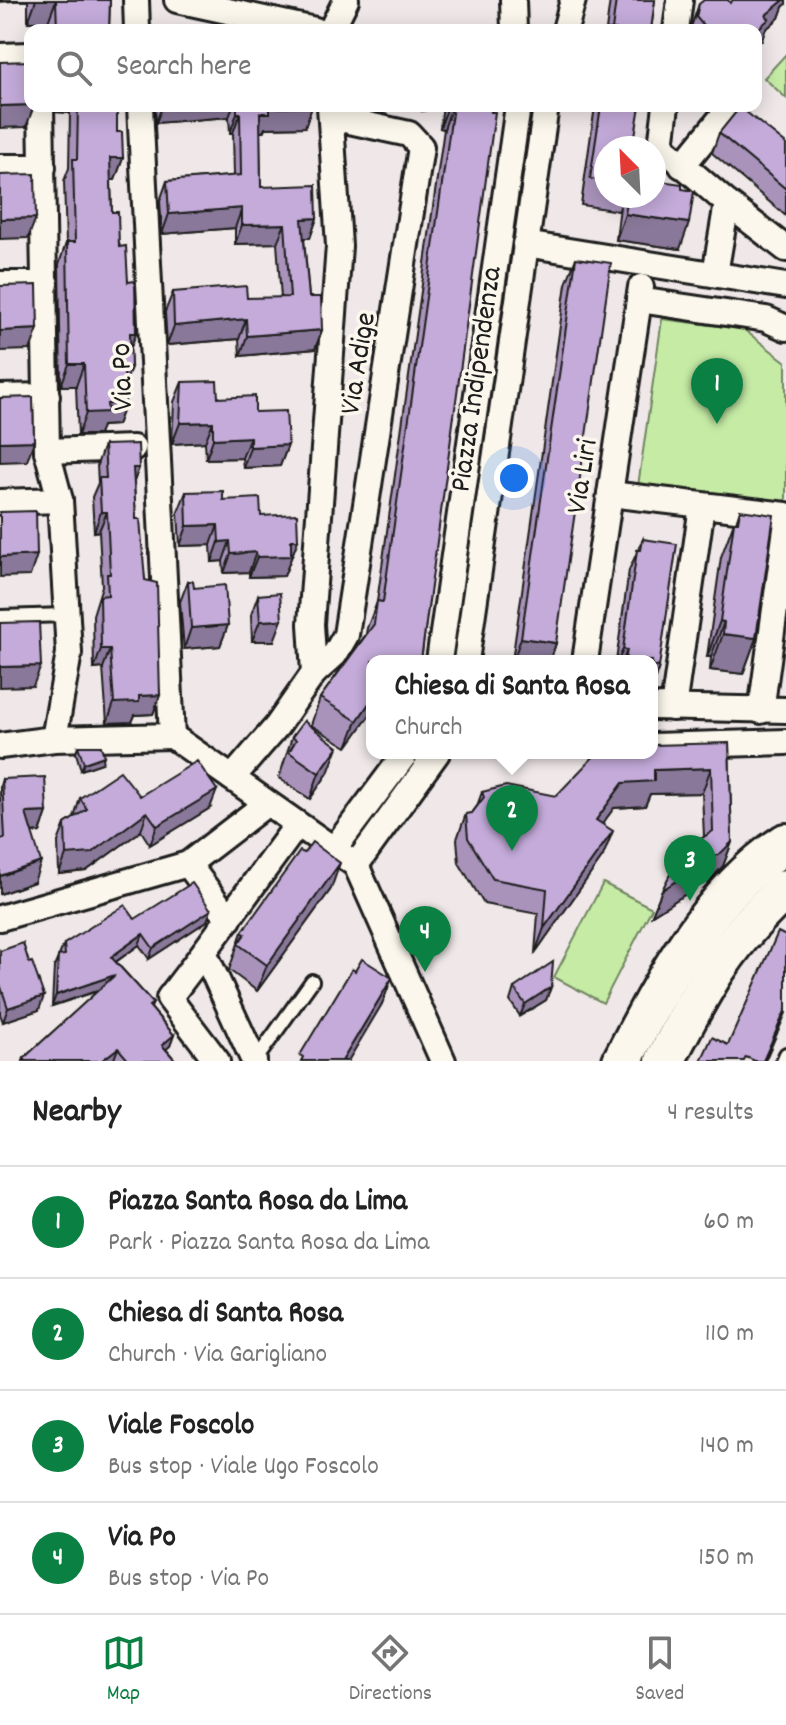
<!DOCTYPE html>
<html lang="en">
<head>
<meta charset="utf-8">
<style>
  :root { --surface:#fff; --page:#f6f6f6; --text:#222; --muted:#767676; --line:#e0e0e0; --accent:#0b8043 }
  body { margin:0; font-family:Dekko,sans-serif; background:var(--page); color:var(--text) }
  .compass { position:absolute; left:594px; top:136px; width:72px; height:72px; border-radius:50%; background:var(--surface); box-shadow:0 4px 20px #0003; rotate:336deg }
  .you { position:absolute; left:514px; top:478px; width:28px; height:28px; margin:-20px; border:6px solid #fff; border-radius:50%; background:#1a73e8; box-shadow:0 0 0 12px #1a73e833 }
  .badge { display:grid; place-items:center; width:52px; height:52px; border-radius:50%; background:var(--accent); color:#fff; font-size:26px; font-weight:700 }
  .pin { position:absolute; translate:-50% -66px; filter:drop-shadow(0 2px 4px #0008) }
  .pin::after { content:''; position:absolute; top:42px; width:28px; height:24px; background:inherit; clip-path:polygon(0 0,100% 0,50% 100%) }
  .popup { position:absolute; left:366px; top:655px; width:292px; height:104px; box-sizing:border-box; display:grid; place-content:center; border-radius:16px; background:var(--surface); filter:drop-shadow(0 2px 6px #0005); font-size:26px; white-space:nowrap; color:var(--muted) }
  .popup b { font-size:30px; color:var(--text) }
  .popup::after { content:''; position:absolute; left:50%; top:100%; margin-left:-16px; border:16px solid transparent; border-top-color:var(--surface) }
  .list { margin:0; padding:0; list-style:none }
  h2 { display:flex; justify-content:space-between; align-items:center; height:104px; margin:0; padding:0 32px; font-size:34px }
  h2 small { font-size:26px; font-weight:400; color:var(--muted) }
  .list li { display:grid; grid-template-columns:52px 1fr auto; gap:24px; align-items:center; box-sizing:border-box; height:112px; padding:0 32px; border-top:2px solid var(--line) }
  .list b { display:block; font-size:30px; white-space:nowrap }
  .list p { margin:0; font-size:26px; white-space:nowrap; color:var(--muted) }
  .list em { font-size:26px; font-style:normal; color:var(--muted) }
  .icon { flex:none; width:44px; height:44px; fill:none; stroke:currentColor; stroke-width:2; stroke-linecap:round; stroke-linejoin:round }
  .map { position:relative; flex:none; width:786px; height:1061px; overflow:hidden }
  .search { position:absolute; background:var(--surface); box-shadow:0 4px 20px #0003; left:24px; right:24px; top:24px; height:88px; display:flex; align-items:center; gap:20px; box-sizing:border-box; padding:0 28px; border-radius:16px; color:var(--muted); font-size:30px }
  .sheet { height:552px; background:var(--surface) }
  nav { display:flex; justify-content:space-around; align-items:center; box-sizing:border-box; height:112px; border-top:2px solid var(--line); background:var(--surface); font-size:22px; color:var(--muted) }
  nav a { display:grid; justify-items:center; gap:4px }
  nav .on { color:var(--accent) }
  .map>svg:first-child { display:block }
</style>
</head>
<body>
<div class="map">
<svg width="786" height="1061" viewBox="0 0 786 1061">
  <rect width="100%" height="100%" fill="#f0e8e8"/>
  <filter id="ink" filterUnits="userSpaceOnUse"><feTurbulence type="fractalNoise" baseFrequency=".0125" numOctaves="2"/><feDisplacementMap in="SourceGraphic" scale="16" xChannelSelector="R" yChannelSelector="G"/><feConvolveMatrix kernelMatrix="1 2 1 2 8 2 1 2 1" color-interpolation-filters="sRGB"/></filter>
  <g filter="url(#ink)">
    <g fill="#c5eba5" stroke="#708460" stroke-width="2">
      <path d="M786,54V98L764,78Z"/>
      <path d="M662,319L743,329L786,362V508L638,486Z"/>
      <path d="M603,883L652,908L603,1003L554,977Z"/>
    </g>
    <g fill="none" stroke-linecap="round" stroke-linejoin="round">
      <g stroke="#1c1c1c" stroke-width="18">
        <g id="service">
          <path d="M0,617L66,615"/>
          <path d="M255,1061L312,981"/>
          <path d="M783,1061L786,1054"/>
        </g>
      </g>
      <g stroke="#1c1c1c" stroke-width="30">
        <g id="minor">
          <path d="M136,0L137,30"/>
          <path d="M177,0L315,30"/>
          <path d="M513,0L514,30"/>
          <path d="M331,30L346,0"/>
          <path d="M565,30L573,0"/>
          <path d="M676,30L680,0"/>
          <path d="M0,56L30,55"/>
          <path d="M41,106L47,451L60,500L69,653L54,739"/>
          <path d="M140,106L172,736"/>
          <path d="M666,106L661,146L727,203L715,274"/>
          <path d="M682,166L731,106"/>
          <path d="M0,167H43"/>
          <path d="M727,203L786,249"/>
          <path d="M525,244L786,286"/>
          <path d="M0,284H46"/>
          <path d="M641,287L639,300L766,319L786,328"/>
          <path d="M0,397L47,396"/>
          <path d="M47,451L133,448"/>
          <path d="M610,494L786,515"/>
          <path d="M0,502L60,500"/>
          <path d="M439,661L518,106"/>
          <path d="M466,661L546,106"/>
          <path d="M585,661L639,300"/>
          <path d="M314,673L335,654L346,635L421,147L409,134L331,117"/>
          <path d="M652,707L786,710"/>
          <path d="M673,708L702,506"/>
          <path d="M761,711L786,529"/>
          <path d="M172,736L356,865L443,1061"/>
          <path d="M0,746L54,739L172,736"/>
          <path d="M652,746L786,742"/>
          <path d="M232,778L277,726L314,673L311,624L339,246L330,106"/>
          <path d="M334,849L406,753"/>
          <path d="M188,864L229,919"/>
          <path d="M356,865L437,753"/>
          <path d="M0,918L188,864L266,804"/>
          <path d="M204,952L169,998L217,1061"/>
          <path d="M254,1061L204,952L297,825"/>
        </g>
      </g>
      <g stroke="#1c1c1c" stroke-width="44">
        <g id="primary">
          <path d="M622,1061C663,981 708,894 786,843"/>
          <path d="M665,1061C701,991 726,942 786,889"/>
        </g>
      </g>
      <use href="#service" stroke="#fbf7ec" stroke-width="12"/>
      <use href="#minor" stroke="#fbf7ec" stroke-width="24"/>
      <use href="#primary" stroke="#fbf7ec" stroke-width="38"/>
    </g>
    <g fill="#a993bb" stroke="#1c1c1c" stroke-width="2">
      <path d="M0,0H110L109,30H48V22H28V1Z"/>
      <path d="M610,0H655L651,30H606Z"/>
      <path d="M786,0V4L783,7L779,18L765,30L762,40L756,30H690L699,4Z"/>
      <path d="M55,106H117V132L123,158L115,180H111L112,212L128,282L136,333L130,350L131,367L124,385L125,403L117,425L102,426L99,435H78L76,386H61L59,264L66,243L64,181L69,168L70,113L56,112Z"/>
      <path d="M155,106H312L305,127L265,128L263,132H260L261,187L317,218L310,238H304L309,297L322,330L315,349L240,356L239,339L167,345L165,312L173,292L247,298H281L277,243L235,244V228L162,234L160,201L167,181L234,176L233,133H230L229,117L156,123Z"/>
      <path d="M357,106H388L386,112Z"/>
      <path d="M401,106H439L423,111Z"/>
      <path d="M443,106H492L421,660L420,661H372V712L347,747L311,725L320,698L366,634L367,628L377,602L444,129L440,128Z"/>
      <path d="M595,106H640L606,148V196H654L680,249L616,240L620,206L619,211L581,205Z"/>
      <path d="M719,133L786,144V216L712,153Z"/>
      <path d="M576,258L556,643L550,661H512L566,284Z"/>
      <path d="M182,382L255,412L288,445L280,466L243,468L242,458L206,459L205,442L172,444L174,402Z"/>
      <path d="M104,445L139,468L134,481L136,519L145,580L160,695L153,714L135,715L132,722L107,723L103,668L94,669L93,615L102,586L99,531L94,532L92,497L98,483L97,465Z"/>
      <path d="M186,492L223,500L261,516L298,540L284,576L249,577V572L224,573L223,561L212,562L211,545L180,546L178,512Z"/>
      <path d="M740,510L756,638L743,674L710,670L711,657H707L721,557L734,522H736Z"/>
      <path d="M643,539L659,667L652,687V661H616L629,570Z"/>
      <path d="M188,581L228,625L220,646L184,649L180,602Z"/>
      <path d="M258,595L274,641H252L251,615Z"/>
      <path d="M304,721L328,773L310,799L279,778L292,737Z"/>
      <path d="M729,743L732,842L723,866L713,877L652,915L662,890L704,837L702,793L650,794L645,806L614,808L602,824L603,856L535,953L538,914L484,904L459,863L457,839L466,814L472,813L477,806L482,792L556,796Z"/>
      <path d="M78,746L102,763L81,770L76,753Z"/>
      <path d="M2,779L47,812L40,832L32,833L34,882L0,894V786Z"/>
      <path d="M140,796L210,808L150,845L141,831L86,871L59,874L58,842L65,824L74,818L80,798Z"/>
      <path d="M331,889L257,991L229,970L242,932Z"/>
      <path d="M135,919L207,921L149,959L139,945L116,962L153,1003L151,1008L174,1035L170,1046L166,1049L176,1061H115L114,1059L111,1061H23L24,1058L98,991L52,1006L54,967L64,944Z"/>
      <path d="M0,951L39,1010L3,1022L0,1014Z"/>
      <path d="M551,987L546,1000L520,1016L510,1001L514,988Z"/>
    </g>
    <g fill="#897899" stroke="#1c1c1c" stroke-width="2">
      <path d="M0,0H28L0,2Z"/>
      <path d="M36,0H56L48,22H28Z"/>
      <path d="M782,0H786V4L783,7L779,18L765,30L762,40L756,45V31L766,15Z"/>
      <path d="M30,105L34,106L26,127L0,128V106Z"/>
      <path d="M58,106H73L70,113L56,112Z"/>
      <path d="M162,106H233L229,117L156,123Z"/>
      <path d="M424,106H439L423,111Z"/>
      <path d="M448,106H452L444,129L440,128Z"/>
      <path d="M312,107L305,127L265,128L263,132H253L260,113L270,108Z"/>
      <path d="M237,113H240L233,133H230Z"/>
      <path d="M110,158H123L115,180H102Z"/>
      <path d="M242,208L235,228L162,234L169,214Z"/>
      <path d="M625,214L689,223L680,249L616,240Z"/>
      <path d="M36,218L28,238L0,239V219Z"/>
      <path d="M317,218L310,238H295L302,219Z"/>
      <path d="M285,224L277,243L235,244L242,225Z"/>
      <path d="M246,319L239,339L167,345L174,326Z"/>
      <path d="M38,329L30,350L0,351V331Z"/>
      <path d="M322,330L315,349L240,356L247,336Z"/>
      <path d="M130,333H136L128,355Z"/>
      <path d="M69,364H84L76,386H61Z"/>
      <path d="M131,367L123,390L124,368Z"/>
      <path d="M125,403L117,425L102,426L99,435H78L86,413L107,404Z"/>
      <path d="M213,422L205,442L172,444L180,423Z"/>
      <path d="M250,437L242,458L206,459L213,439Z"/>
      <path d="M34,441L27,461L0,462V442Z"/>
      <path d="M288,445L280,466L243,468L250,447Z"/>
      <path d="M133,468H139L132,487Z"/>
      <path d="M101,512H107L99,531L94,532Z"/>
      <path d="M218,525L211,545L180,546L187,526Z"/>
      <path d="M291,540H298L284,576L249,577L257,557Z"/>
      <path d="M230,541L223,561L212,562L219,542Z"/>
      <path d="M256,552L249,572L224,573L231,554Z"/>
      <path d="M37,555L30,576L0,577V557Z"/>
      <path d="M282,620L274,641H252L260,621Z"/>
      <path d="M720,621L724,622L711,657H707Z"/>
      <path d="M228,625L220,646L184,649L191,628Z"/>
      <path d="M723,634L756,638L743,674L710,670Z"/>
      <path d="M521,638L556,643L550,661H513Z"/>
      <path d="M101,649H110L103,668L94,669Z"/>
      <path d="M623,649L627,650L623,661H618Z"/>
      <path d="M402,657L421,660L420,661H400Z"/>
      <path d="M41,666L33,686L0,687V667Z"/>
      <path d="M652,666L659,667L652,687Z"/>
      <path d="M160,695L153,714L135,715L132,722L107,723L114,703L139,696Z"/>
      <path d="M372,699V712L347,747L357,721Z"/>
      <path d="M338,747L328,773L310,799L319,773Z"/>
      <path d="M104,756L102,763L81,770L84,763Z"/>
      <path d="M711,768L702,793L650,794L645,806L614,808L587,845L596,820L623,783L654,770Z"/>
      <path d="M217,790L210,808L150,845L157,826Z"/>
      <path d="M47,812L40,832L19,834L26,813Z"/>
      <path d="M147,812L141,831L86,871L59,874L66,855Z"/>
      <path d="M613,831L603,856L535,953L544,928Z"/>
      <path d="M732,842L723,866L713,877L652,915L662,890Z"/>
      <path d="M41,862L34,882L0,894V876Z"/>
      <path d="M340,863L331,889L257,991L267,965Z"/>
      <path d="M211,910L207,921L149,959L153,948Z"/>
      <path d="M143,934L139,945L107,968L111,957Z"/>
      <path d="M115,975L111,986L52,1006L56,995Z"/>
      <path d="M392,978L382,1004L348,1061H342Z"/>
      <path d="M551,987L546,1000L520,1016L525,1004Z"/>
      <path d="M44,996L39,1010L3,1022L8,1008Z"/>
      <path d="M786,1009V1013L765,1061H763Z"/>
      <path d="M174,1035L170,1046L158,1056L162,1045Z"/>
      <path d="M118,1048L114,1059L111,1061H101Z"/>
    </g>
    <g fill="#c4abda" stroke="#1c1c1c" stroke-width="2">
      <path d="M56,0H110L109,30H57Z"/>
      <path d="M616,0H655L651,30H612Z"/>
      <path d="M704,0H728L730,3L733,0H784L766,15L769,19L756,31V30H741L736,25L730,30H707L696,17L699,4Z"/>
      <path d="M30,61V105L0,106V62Z"/>
      <path d="M78,106H117V132H122L123,158H110L112,212H118L119,247L126,246L128,282L135,281L136,333H130L131,367L124,368L125,403L107,404L108,412L86,413L84,364H69L67,242H75L73,159H77Z"/>
      <path d="M237,106H312L270,108V113H260L261,187L316,185L317,218L302,219L309,297H321L322,330L247,336L246,319L174,326L173,292L246,286L247,298L290,297L285,224L242,225V208L169,214L167,181L241,175L240,113H237Z"/>
      <path d="M453,106H492L491,112H495L421,660L402,657L400,661H372V699L357,721L320,698L374,624L377,601L383,602Z"/>
      <path d="M601,106H640L633,148H606V181L590,179Z"/>
      <path d="M740,107L786,144V189L719,133Z"/>
      <path d="M35,174L36,218L0,219V175Z"/>
      <path d="M654,180L682,184V189L694,191L689,223L625,214L628,196H654Z"/>
      <path d="M576,258L611,263L556,643L521,638Z"/>
      <path d="M37,285L38,329L0,331V286Z"/>
      <path d="M217,381L218,398L255,396V412L286,411L288,445L250,447V437L213,439V422L180,423L182,382Z"/>
      <path d="M33,397L34,441L0,442V398Z"/>
      <path d="M138,444L139,468H133L136,519H140L145,580L157,583L160,695L139,696V702L114,703L110,649H101L100,596L108,595L107,574H110L107,512H101L99,478H106L104,445Z"/>
      <path d="M223,491V500L260,498L261,516L297,514L298,540H291V556L257,557L256,552L231,554L230,541L219,542L218,525L187,526L186,492Z"/>
      <path d="M740,510L774,515L756,638L723,634L724,622L720,621L734,522H738Z"/>
      <path d="M36,511L37,555L0,557V512Z"/>
      <path d="M643,539L677,544L659,667L652,666V661H625L627,650L623,649L637,550H641Z"/>
      <path d="M188,581H193L194,588L225,585L228,625L191,628Z"/>
      <path d="M280,593L282,620L260,621L258,595Z"/>
      <path d="M39,622L41,666L0,667V623Z"/>
      <path d="M304,721L338,747L319,773L289,752L296,740L292,737Z"/>
      <path d="M729,743L732,842L722,852L662,890L682,851L713,831L711,768L654,770V781L623,783L596,820L613,831L544,928L547,889L493,879L468,838L466,814L472,813L484,797L482,792L506,786L556,796L597,753H652V745Z"/>
      <path d="M78,746H101L104,756L84,763Z"/>
      <path d="M197,761L217,790L157,826L147,812L92,853L66,855L65,824L87,809L80,798L120,771L140,796Z"/>
      <path d="M45,777L47,812L26,813L41,862L0,876V839L5,838L2,779Z"/>
      <path d="M312,842L340,863L267,965L238,944L245,934L242,932L300,851L304,853Z"/>
      <path d="M192,883L211,910L153,948L143,934L111,957L153,1003L149,1006L174,1035L162,1045L176,1061H129L118,1048L101,1061H26L24,1058L115,975L56,995L58,956L65,955L64,944L125,905L135,919Z"/>
      <path d="M778,932L786,936V1009L763,1061H755L746,1057L744,1061H701L712,1037L728,1045Z"/>
      <path d="M23,943L29,963L32,962L44,996L8,1008L0,984V951Z"/>
      <path d="M362,959L392,978L342,1061H301L303,1057L300,1055L352,969L355,971Z"/>
      <path d="M553,962L551,987L525,1004L514,988Z"/>
    </g>
  </g>
  <g text-anchor="middle" stroke-width="7" stroke-linejoin="round" paint-order="stroke">
    <g font-size="30" fill="#1c1c1c" stroke="#fbf7ec">
      <text transform="translate(356 363) rotate(-81)" y="10">Via Adige</text>
      <text transform="translate(120 377) rotate(-92)" y="10">Via Po</text>
      <text transform="translate(474 379) rotate(-82)" y="10">Piazza Indipendenza</text>
      <text transform="translate(580 476) rotate(-81)" y="10">Via Liri</text>
    </g>
  </g>
</svg>
<svg class="compass" viewBox="-18 -18 36 36"><path d="M0-13l5 13h-10z" fill="#e53935"/><path d="M0 13l5-13h-10z" fill="#767676"/></svg>
<div class="you"></div>
<div class="pin badge" style="left:717px;top:424px">1</div>
<div class="pin badge" style="left:512px;top:851px">2</div>
<div class="popup"><b>Chiesa di Santa Rosa</b>Church</div>
<div class="pin badge" style="left:690px;top:901px">3</div>
<div class="pin badge" style="left:425px;top:972px">4</div>
<div class="search"><svg class="icon" aria-label="search" viewBox="0 0 24 24"><circle cx="10" cy="10" r="6"/><path d="M15 15l6 6"/></svg>Search here</div>
</div>
<section class="sheet">
<h2>Nearby<small>4 results</small></h2>
<ul class="list">
<li><span class="badge">1</span><div><b>Piazza Santa Rosa da Lima</b><p>Park · Piazza Santa Rosa da Lima</p></div><em>60 m</em></li>
<li><span class="badge">2</span><div><b>Chiesa di Santa Rosa</b><p>Church · Via Garigliano</p></div><em>110 m</em></li>
<li><span class="badge">3</span><div><b>Viale Foscolo</b><p>Bus stop · Viale Ugo Foscolo</p></div><em>140 m</em></li>
<li><span class="badge">4</span><div><b>Via Po</b><p>Bus stop · Via Po</p></div><em>150 m</em></li>
</ul>
</section>
<nav>
<a class="on"><svg class="icon" aria-label="map" viewBox="0 0 24 24"><path d="M3 6l6-2 6 2 6-2v14l-6 2-6-2-6 2zM9 4v14M15 6v14"/></svg>Map</a>
<a><svg class="icon" aria-label="directions" viewBox="0 0 24 24"><path d="M12 3l9 9-9 9-9-9zM9 14v-3h6M13 9l2 2-2 2"/></svg>Directions</a>
<a><svg class="icon" aria-label="saved" viewBox="0 0 24 24"><path d="M7 4h10v16l-5-4-5 4z"/></svg>Saved</a>
</nav>
</body>
</html>
